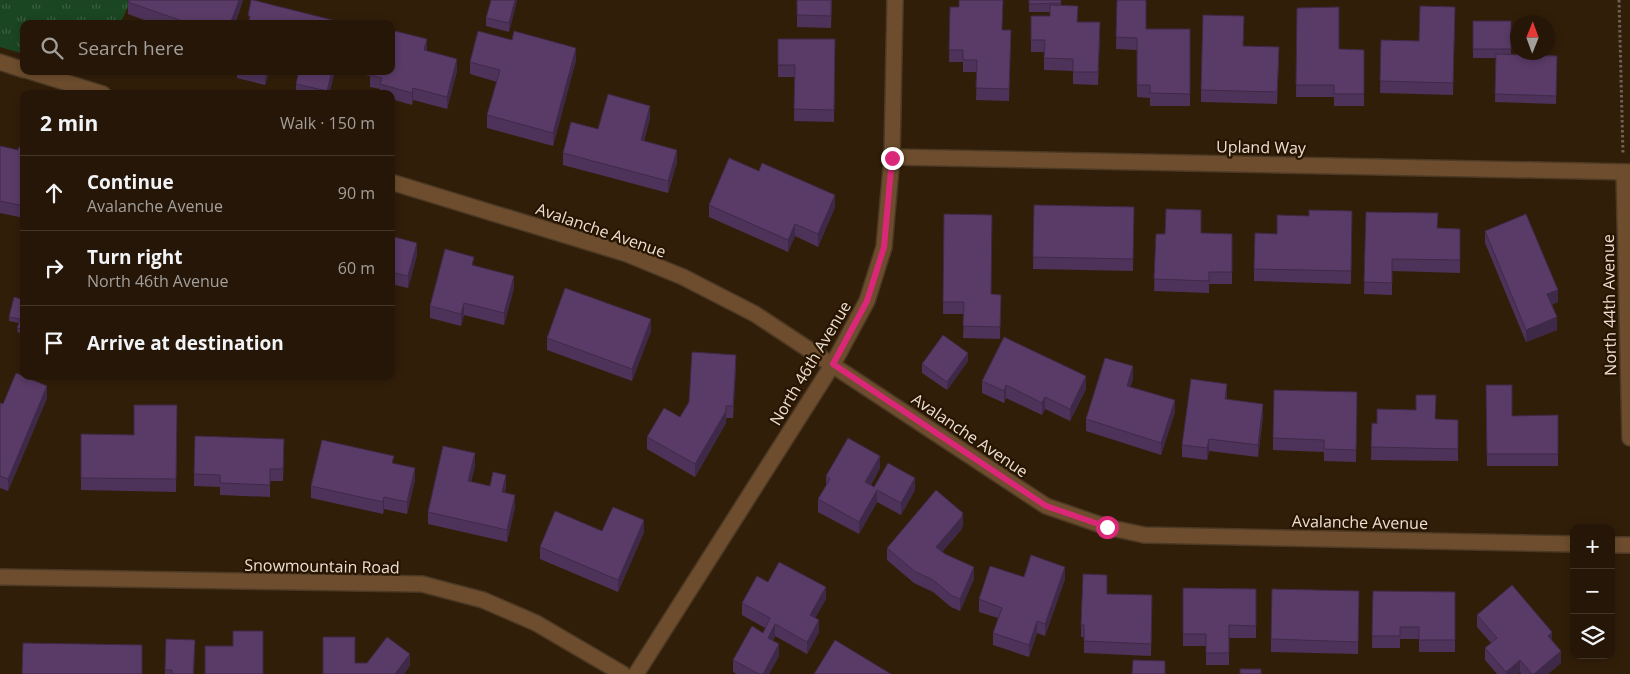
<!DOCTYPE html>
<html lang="en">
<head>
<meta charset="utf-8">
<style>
  :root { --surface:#251607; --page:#312315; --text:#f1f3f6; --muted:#a39f9b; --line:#423528 }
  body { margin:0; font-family:"Open Sans",sans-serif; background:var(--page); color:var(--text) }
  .controls { position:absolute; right:15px; bottom:15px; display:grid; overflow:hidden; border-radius:10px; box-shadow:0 2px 8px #0003 }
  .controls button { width:45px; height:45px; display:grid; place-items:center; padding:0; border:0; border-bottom:1px solid var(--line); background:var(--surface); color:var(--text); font:25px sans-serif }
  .compass { position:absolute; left:1510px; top:15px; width:45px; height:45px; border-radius:50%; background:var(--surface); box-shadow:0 2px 8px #0003; rotate:1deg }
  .stop { position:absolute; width:15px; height:15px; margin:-11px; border:4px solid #db2777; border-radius:50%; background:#fff }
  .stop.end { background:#db2777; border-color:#fff; box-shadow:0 1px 5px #0008 }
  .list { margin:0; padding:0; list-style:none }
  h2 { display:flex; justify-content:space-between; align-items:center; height:65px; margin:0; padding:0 20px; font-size:21px }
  h2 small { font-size:16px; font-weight:400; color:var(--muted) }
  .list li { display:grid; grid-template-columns:32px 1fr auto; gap:15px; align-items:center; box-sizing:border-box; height:75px; padding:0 20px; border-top:1px solid var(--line) }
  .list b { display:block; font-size:19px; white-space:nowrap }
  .list p { margin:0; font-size:16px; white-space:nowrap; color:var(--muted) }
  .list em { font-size:16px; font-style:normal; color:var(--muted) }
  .icon { flex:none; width:28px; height:28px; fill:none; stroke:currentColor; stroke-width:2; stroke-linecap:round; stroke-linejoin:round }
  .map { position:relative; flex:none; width:1630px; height:674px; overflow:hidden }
  .search { position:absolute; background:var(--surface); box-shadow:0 2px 8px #0003; left:20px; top:20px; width:375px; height:55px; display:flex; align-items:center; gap:12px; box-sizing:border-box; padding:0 18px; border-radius:10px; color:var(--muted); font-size:19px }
  .panel { position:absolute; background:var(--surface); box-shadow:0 2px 8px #0003; left:20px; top:90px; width:375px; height:290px; border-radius:10px }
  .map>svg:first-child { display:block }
</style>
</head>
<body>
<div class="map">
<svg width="1630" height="674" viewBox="0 0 1630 674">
  <defs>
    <pattern id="grass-tufts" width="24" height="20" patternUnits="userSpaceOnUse" patternTransform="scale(1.25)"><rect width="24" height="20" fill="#1b4622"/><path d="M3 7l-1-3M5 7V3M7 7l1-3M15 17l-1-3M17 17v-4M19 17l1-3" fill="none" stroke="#3c6041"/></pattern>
  </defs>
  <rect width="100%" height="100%" fill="#311e09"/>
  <path fill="url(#grass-tufts)" d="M0,0H131L120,24H24V54L0,47Z"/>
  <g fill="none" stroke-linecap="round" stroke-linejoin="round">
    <g stroke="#4b3925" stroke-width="18">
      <g id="minor">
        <path d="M0,62L24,70"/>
        <path d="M29,71L103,94"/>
        <path d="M892,157L1630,172"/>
        <path d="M1624,172L1630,438"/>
        <path d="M391,182L627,254L683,277L755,314L1046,506L1107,527L1144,535L1574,544"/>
        <path d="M1611,545H1630"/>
        <path d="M0,577L422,584L483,600L536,623L623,674"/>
        <path d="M636,674L833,364L867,301L884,247L892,157L895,0"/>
      </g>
    </g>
    <path stroke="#71604e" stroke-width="3" stroke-dasharray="2.5 2.5" stroke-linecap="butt" d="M1619,0L1623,154"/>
    <use href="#minor" stroke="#6d4d2d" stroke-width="15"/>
  </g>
  <g fill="#4d3359">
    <path d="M243,0L235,24H155L128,14V2Z"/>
    <path d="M491,0H517L509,32L486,26V18Z"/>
    <path d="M797,0H832L831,28L797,27Z"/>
    <path d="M1029,0H1061V5L1078,22L1100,35L1098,85L1073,84V71L1044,70V52H1031V16H1050V12H1029Z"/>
    <path d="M1117,0L1146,29H1190V106H1150V98L1137,97V50L1116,49Z"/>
    <path d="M950,7L1002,30H1011L1009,101L976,100L977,72H963V62H949Z"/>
    <path d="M1455,7L1453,95L1380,93L1381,40L1419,41Z"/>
    <path d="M1297,8L1339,49L1364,50V106H1334V97H1296Z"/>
    <path d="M1473,21H1511V54L1557,56L1556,104L1495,102L1496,58H1473Z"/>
    <path d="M1244,28L1243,46L1279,59L1277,104L1201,102V90Z"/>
    <path d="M778,39H835L834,122L794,121L795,77H778Z"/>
    <path d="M512,40L576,60L553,146L487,128V115L497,82L470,74V62Z"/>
    <path d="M427,51L457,71L447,109L413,100L412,105L391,99V94H380V89L370,87V76L351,72L391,71Z"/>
    <path d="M237,71H269L265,85L237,78Z"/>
    <path d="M335,71L329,94H296V84Z"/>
    <path d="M650,118L644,141L677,162L668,193L563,165V153L598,129Z"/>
    <path d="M0,146L18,150L24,148V218L0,213Z"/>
    <path d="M709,205L835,207L818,247L795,236L788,252L709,217Z"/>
    <path d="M1034,205L1134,207L1133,271L1033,269Z"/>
    <path d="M1352,211L1351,284L1254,281V269L1277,234L1309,216Z"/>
    <path d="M1366,212L1438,228L1460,229V273L1392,271V295L1364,294Z"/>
    <path d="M944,214L991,294L1001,295L1000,339L963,338L964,314H943Z"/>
    <path d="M1485,231L1558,302L1551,305L1557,330L1526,342L1485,243Z"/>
    <path d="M1201,233L1232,234V284H1209V293L1154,291L1156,234Z"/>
    <path d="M391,236L417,255L408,288L391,284Z"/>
    <path d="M474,266L514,288L504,325L464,315L461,326L430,318V306Z"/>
    <path d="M24,300V334L17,332L19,323L9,321V317Z"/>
    <path d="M651,331L632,381L547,350V338Z"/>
    <path d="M968,361L947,390L922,373V364Z"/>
    <path d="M736,367L733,418H726V423L695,477L647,449V437L680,417Z"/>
    <path d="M1133,379L1130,387L1175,412L1161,455L1086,431V419Z"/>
    <path d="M982,381L1086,389L1070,421L1045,409L1042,415L1006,398L1004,403L982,393Z"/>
    <path d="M1486,385L1512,416L1558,415V466H1487Z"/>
    <path d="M1227,396L1226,399L1263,416L1258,457L1209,451L1207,460L1182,457V445Z"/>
    <path d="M47,398L8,491L0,488V403L3,404Z"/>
    <path d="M1357,404L1356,462L1324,461V452L1273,450V438Z"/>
    <path d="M177,405L176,492L81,490V434L134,435Z"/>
    <path d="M1436,419L1458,420V461L1371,460L1372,423Z"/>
    <path d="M284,451L283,481H270V497L220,495V487L194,486V474Z"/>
    <path d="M394,464L415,480L407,514L384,509L383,514L311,498V486Z"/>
    <path d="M475,466L471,482L490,486L506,487L504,493L515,507L507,542L428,524V512Z"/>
    <path d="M880,468L871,485L874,487L915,490L901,515L877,502L859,534L818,512V499L826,486V476Z"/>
    <path d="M963,525L961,530L942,552L974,579L960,611L951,607L933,592L914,583L887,560V548Z"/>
    <path d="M644,532L618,592L540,559V547Z"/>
    <path d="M1024,577L1065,579L1045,636L1037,633L1029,657L993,645V633L998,618L979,612V599Z"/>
    <path d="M768,582L826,599L815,618L819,632L807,654L775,636L773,641L779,656L769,674H737L733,672V660L763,633L765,628L742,615V603Z"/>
    <path d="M1183,588L1256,589V638H1229V665H1206V646H1183Z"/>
    <path d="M1359,591L1358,654L1271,652V639Z"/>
    <path d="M1373,591L1455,592V652H1419V639H1400V648H1372Z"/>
    <path d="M1107,594L1152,607L1151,656L1084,653V637H1081V625Z"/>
    <path d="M1477,615L1552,641L1561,663L1548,674H1521L1520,672L1518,674H1497L1485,660V648L1491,643L1477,627Z"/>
    <path d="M195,640L194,674H165V670Z"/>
  </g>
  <g fill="#3f2948">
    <path d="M239,0H243L235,24H230Z"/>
    <path d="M515,0H517L509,32V23Z"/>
    <path d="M427,39V51L424,50Z"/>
    <path d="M576,48V60L553,146V133Z"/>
    <path d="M457,59V71L447,109V97Z"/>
    <path d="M266,71H269L265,85V73Z"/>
    <path d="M332,71H335L329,94H327Z"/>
    <path d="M413,88V100L412,105V93Z"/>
    <path d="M650,106V118L641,152V140Z"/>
    <path d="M677,150V162L668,193V181Z"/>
    <path d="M835,195V207L818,247V234Z"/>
    <path d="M795,224V236L788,252V240Z"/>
    <path d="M417,243V255L408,288V276Z"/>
    <path d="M514,276V288L504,325V313Z"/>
    <path d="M1558,290V302L1547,307V294Z"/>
    <path d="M464,303V315L461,326V314Z"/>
    <path d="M1557,317V330L1526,342V330Z"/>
    <path d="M651,319V331L632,381V369Z"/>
    <path d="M968,353V361L947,390V382Z"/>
    <path d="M736,355V367L733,418V406Z"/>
    <path d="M1133,366V379L1127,398V386Z"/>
    <path d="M1086,376V389L1070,421V409Z"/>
    <path d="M1227,384V396L1225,411V399Z"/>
    <path d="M1006,385V398L1004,403V391Z"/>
    <path d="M47,386V398L8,491V479Z"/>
    <path d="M1045,397V409L1042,415V403Z"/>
    <path d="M1175,400V412L1161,455V443Z"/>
    <path d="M1263,404V416L1258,457V445Z"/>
    <path d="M726,406V423L695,477V464Z"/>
    <path d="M1209,439V451L1207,460V448Z"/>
    <path d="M475,453V466L468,493V481Z"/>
    <path d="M880,456V468L865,494V482Z"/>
    <path d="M415,468V480L407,514V502Z"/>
    <path d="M506,475V487L502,504V492Z"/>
    <path d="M915,478V490L901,515V503Z"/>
    <path d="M877,490V502L859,534V522Z"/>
    <path d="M515,495V507L507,542V530Z"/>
    <path d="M384,497V509L383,514V502Z"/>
    <path d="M963,513V525L961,530L936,559V547Z"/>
    <path d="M644,520V532L618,592V580Z"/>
    <path d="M974,567V579L960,611V599Z"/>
    <path d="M1065,567V579L1045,636V624Z"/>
    <path d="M826,587V599L810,627V615Z"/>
    <path d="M819,620V632L807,654V642Z"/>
    <path d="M1037,621V633L1029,657V645Z"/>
    <path d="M775,624V636L768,650V638Z"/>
    <path d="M1552,632V644L1548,636Z"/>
    <path d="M779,644V656L769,674H763Z"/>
    <path d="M1561,651V663L1548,674H1534Z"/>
    <path d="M410,654V666L404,674H395Z"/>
    <path d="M1520,660V672L1518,674H1506V672Z"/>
  </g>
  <g fill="#5a3b67" stroke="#3f2948">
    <path d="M128,0H239L230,24H191L128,2Z"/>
    <path d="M251,0H253L344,23V24H248L250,16H248Z"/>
    <path d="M491,0H515L509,23L486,18Z"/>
    <path d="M797,0H831V16L797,15Z"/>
    <path d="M959,0H1003L1002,30H1011L1009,89L976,88L977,60H963V50H949L950,7H959Z"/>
    <path d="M1029,0H1061V3L1029,4Z"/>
    <path d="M1117,0H1146V29H1190V94L1150,93V85H1137V38L1116,37Z"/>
    <path d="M1050,5L1078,6L1077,22H1100L1098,72H1073V59L1044,58L1045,40H1031V16H1050Z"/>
    <path d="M1420,6L1455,7L1453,83L1380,81L1381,40L1419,41Z"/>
    <path d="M1339,7V49L1364,50V94H1334V85H1296L1297,8Z"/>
    <path d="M1203,15L1244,16L1243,46L1279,47L1277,92L1201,90Z"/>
    <rect x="1473" y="21" width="38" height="28"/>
    <path d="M395,31L427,39L424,50L457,59L447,97L413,88L412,93L380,84L382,78L370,75L371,71H391V34L394,35Z"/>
    <path d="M478,31L512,40L514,31L576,48L553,133L487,115L500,70L470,62Z"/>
    <path d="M778,39H835L834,110L794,109L795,65H778Z"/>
    <path d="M1496,54L1557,56L1556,96L1495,94Z"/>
    <path d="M299,71H332L327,91L296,84Z"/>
    <path d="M608,94L650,106L641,140L677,150L668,181L563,153L571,122L598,129Z"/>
    <path d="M0,146L18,150L19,147L24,148V206L0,201Z"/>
    <path d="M729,158L759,171L762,163L835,195L818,234L795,224L788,240L709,205Z"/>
    <path d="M1034,205L1134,207L1133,259L1033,257Z"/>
    <path d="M1166,209L1201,210V233L1232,234V272H1209V281L1154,279L1156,234H1165Z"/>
    <path d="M1309,210L1352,211L1351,271L1254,269L1255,233L1277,234V215L1309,216Z"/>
    <path d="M1366,212L1438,213L1437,228L1460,229V260L1392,259V283L1364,282Z"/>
    <path d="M944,214L992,215L991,294L1001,295L1000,327L963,326L964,302H943Z"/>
    <path d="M1526,214L1558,290L1547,294L1557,317L1526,330L1485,231Z"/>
    <path d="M391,236L417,243L408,276L391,272Z"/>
    <path d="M445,249L474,257L472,265L514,276L504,313L464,303L461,314L430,306Z"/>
    <path d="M565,288L651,319L632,369L547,338Z"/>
    <path d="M14,297L24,300V330L17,328L20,319L9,317Z"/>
    <path d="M943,335L968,353L947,382L922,364Z"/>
    <path d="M1004,337L1086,376L1070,409L1045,397L1042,403L1006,385L1004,391L982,381Z"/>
    <path d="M692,352L736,355L733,406H726V411L695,464L647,437L664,408L680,417L689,402Z"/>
    <path d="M1105,358L1133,366L1127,386L1175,400L1161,443L1086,419Z"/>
    <path d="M16,373L47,386L8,479L0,476V403L3,404Z"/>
    <path d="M1191,379L1227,384L1225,399L1263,404L1258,445L1209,439L1207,448L1182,445Z"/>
    <path d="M1486,385H1512V416L1558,415V454H1487Z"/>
    <path d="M1274,390L1357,392L1356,450L1324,449V440L1273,438Z"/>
    <path d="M1416,395H1436L1435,419L1458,420V449L1371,447L1372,423L1377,424V409L1416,410Z"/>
    <path d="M134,405H177L176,479L81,478V434L134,435Z"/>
    <path d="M195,436L284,439L283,469H270V485L220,483V475L194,474Z"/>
    <path d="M848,438L880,456L865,482L874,487L888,463L915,478L901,503L877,490L859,522L818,499L830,479L826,476Z"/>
    <path d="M322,440L394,456L392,463L415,468L407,502L384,497L383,502L311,486Z"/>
    <path d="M443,446L475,453L468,481L490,486L493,472L506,475L502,492L515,495L507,530L428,512Z"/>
    <path d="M936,490L963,513L961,518L936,547L945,554L974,567L960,599L951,595L933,580L914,571L887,548Z"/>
    <path d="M613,507L644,520L618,580L540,547L555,511L602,531Z"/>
    <path d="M1031,555L1065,567L1045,624L1037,621L1029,645L993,633L1002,608L979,599L990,566L1024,577Z"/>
    <path d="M779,562L826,587L810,615L819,620L807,642L775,624L768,638L779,644L763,674H759L733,660L752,626L763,633L770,618L742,603L757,576L768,582Z"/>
    <path d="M1083,574L1107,575V594L1152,595L1151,644L1084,641V625H1081Z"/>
    <path d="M1512,585L1552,632L1548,636L1561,651L1534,674H1532L1520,660L1506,672L1485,648L1497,638L1477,615Z"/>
    <path d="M1183,588L1256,589V626L1229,625V653H1206V634H1183Z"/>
    <path d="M1272,589L1359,591L1358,642L1271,639Z"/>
    <path d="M1373,591L1455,592V640H1419V627H1400V636H1372Z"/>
    <path d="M233,631H263V674H205V646H233Z"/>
    <path d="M323,637H355V663H367L387,637L410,654L395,674H323Z"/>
    <path d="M166,639L195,640L193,674H172V670H165Z"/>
    <path d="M835,640L891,674H814Z"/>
    <path d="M23,643L142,645V674H22Z"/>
    <path d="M1133,660L1165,661V674H1132Z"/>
    <rect x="1240" y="669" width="21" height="5"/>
  </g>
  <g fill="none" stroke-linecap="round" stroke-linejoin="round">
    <path stroke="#db2777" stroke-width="6" d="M892,158L884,247L867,301L833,364L1046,506L1107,527"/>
  </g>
  <g text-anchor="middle" stroke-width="4.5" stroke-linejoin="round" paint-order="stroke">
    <g font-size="16" fill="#ecdfd2" stroke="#271501">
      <text transform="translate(1261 147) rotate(1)" y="6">Upland Way</text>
      <text transform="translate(601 230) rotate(19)" y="6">Avalanche Avenue</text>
      <text transform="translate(1609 305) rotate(-91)" y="6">North 44th Avenue</text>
      <text transform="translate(810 363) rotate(-59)" y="6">North 46th Avenue</text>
      <text transform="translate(970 435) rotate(34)" y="6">Avalanche Avenue</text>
      <text transform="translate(1360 522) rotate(1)" y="6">Avalanche Avenue</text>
      <text transform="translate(322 566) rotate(1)" y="6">Snowmountain Road</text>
    </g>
  </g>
</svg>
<div class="controls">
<button>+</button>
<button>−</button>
<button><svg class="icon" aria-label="layers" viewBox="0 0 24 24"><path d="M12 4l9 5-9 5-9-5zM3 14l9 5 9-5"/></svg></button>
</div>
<svg class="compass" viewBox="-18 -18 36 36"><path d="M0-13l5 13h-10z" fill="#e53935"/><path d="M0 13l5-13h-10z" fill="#a39f9b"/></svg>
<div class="stop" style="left:1107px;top:527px"></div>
<div class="stop end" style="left:892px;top:158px"></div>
<div class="search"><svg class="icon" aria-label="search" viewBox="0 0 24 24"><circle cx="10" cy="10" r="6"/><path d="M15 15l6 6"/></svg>Search here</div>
<section class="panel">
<h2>2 min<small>Walk · 150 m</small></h2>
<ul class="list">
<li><svg class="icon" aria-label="ahead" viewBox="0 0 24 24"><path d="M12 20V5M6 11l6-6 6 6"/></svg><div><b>Continue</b><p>Avalanche Avenue</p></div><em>90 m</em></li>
<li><svg class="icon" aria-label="right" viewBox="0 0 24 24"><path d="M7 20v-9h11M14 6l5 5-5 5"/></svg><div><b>Turn right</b><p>North 46th Avenue</p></div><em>60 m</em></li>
<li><svg class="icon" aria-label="arrive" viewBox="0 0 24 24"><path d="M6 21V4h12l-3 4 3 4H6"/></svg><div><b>Arrive at destination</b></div></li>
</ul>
</section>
</div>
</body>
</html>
